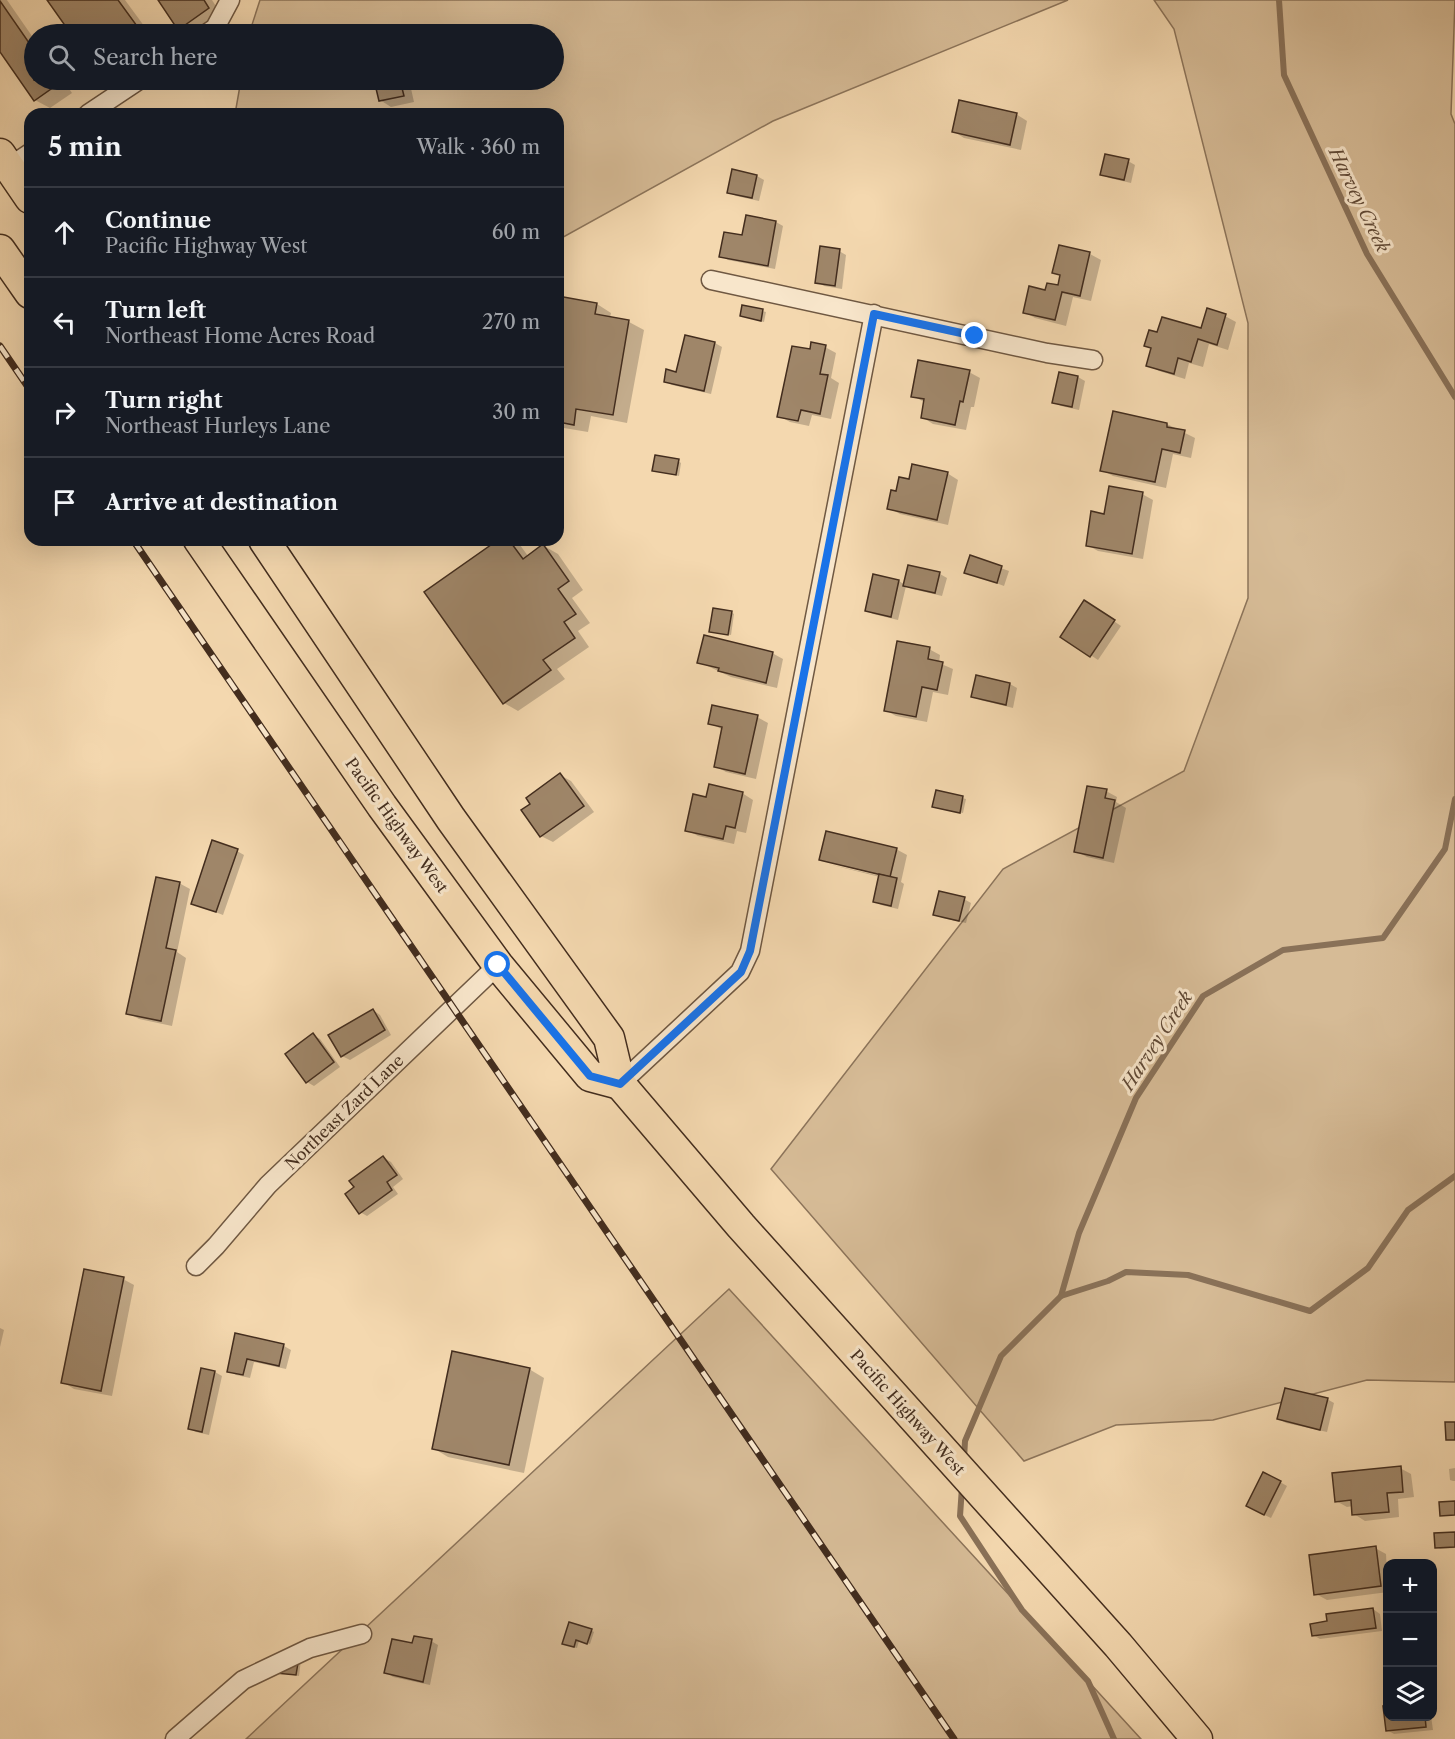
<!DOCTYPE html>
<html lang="en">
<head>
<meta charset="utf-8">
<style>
  :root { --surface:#171b24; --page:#242831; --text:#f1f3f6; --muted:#9ea1a6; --line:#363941 }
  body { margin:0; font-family:"Libre Caslon Text",serif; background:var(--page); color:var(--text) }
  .controls { position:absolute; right:18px; bottom:18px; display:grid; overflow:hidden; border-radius:12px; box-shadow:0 6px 24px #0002 }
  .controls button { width:54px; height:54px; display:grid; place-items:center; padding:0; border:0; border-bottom:2px solid var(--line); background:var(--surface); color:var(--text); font:30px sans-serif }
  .stop { position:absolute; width:18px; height:18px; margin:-14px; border:4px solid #1a73e8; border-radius:50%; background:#fff }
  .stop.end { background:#1a73e8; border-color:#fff; box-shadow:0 2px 6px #0008 }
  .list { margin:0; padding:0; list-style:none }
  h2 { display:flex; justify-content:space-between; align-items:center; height:78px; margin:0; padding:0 24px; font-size:26px }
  h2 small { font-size:20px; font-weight:400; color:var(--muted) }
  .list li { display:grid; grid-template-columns:39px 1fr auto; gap:18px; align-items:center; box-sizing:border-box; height:90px; padding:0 24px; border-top:2px solid var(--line) }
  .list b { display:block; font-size:22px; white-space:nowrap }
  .list p { margin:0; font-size:20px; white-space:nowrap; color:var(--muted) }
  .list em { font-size:20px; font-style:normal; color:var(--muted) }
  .icon { flex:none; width:33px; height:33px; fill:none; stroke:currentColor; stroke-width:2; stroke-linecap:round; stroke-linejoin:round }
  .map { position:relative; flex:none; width:1455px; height:1739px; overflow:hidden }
  .search { position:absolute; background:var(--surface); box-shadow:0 6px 24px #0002; left:24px; top:24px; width:540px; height:66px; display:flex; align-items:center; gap:15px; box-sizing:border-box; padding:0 21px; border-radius:33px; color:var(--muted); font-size:22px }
  .panel { position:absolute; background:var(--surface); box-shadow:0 6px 24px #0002; left:24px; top:108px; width:540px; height:438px; border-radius:18px }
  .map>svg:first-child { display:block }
</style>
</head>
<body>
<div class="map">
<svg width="1455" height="1739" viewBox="0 0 1455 1739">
  <rect width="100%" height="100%" fill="#f4d8af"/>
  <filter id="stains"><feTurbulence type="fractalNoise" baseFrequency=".00333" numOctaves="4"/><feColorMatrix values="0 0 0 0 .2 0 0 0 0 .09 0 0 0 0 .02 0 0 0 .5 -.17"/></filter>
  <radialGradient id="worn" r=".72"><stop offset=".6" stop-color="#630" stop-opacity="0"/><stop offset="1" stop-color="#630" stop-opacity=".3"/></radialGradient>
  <g fill="#d6bb96" stroke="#8c745a" stroke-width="1.5">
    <path d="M260,0H1068L773,121L558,240V114H235L241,80H554V34H249Z"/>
    <path d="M1154,0H1455L1451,114L1455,124V1382L1367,1380L1213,1420L1116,1425L1024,1461L771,1169L1003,869L1184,771L1248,598V323L1174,29Z"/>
    <path d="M729,1289L1141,1739H246Z"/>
  </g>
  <g fill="#0003">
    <path d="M0,0H7L34,39V80H63L72,93L50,108L35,100L0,49Z"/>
    <path d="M49,0H125L150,34H73Z"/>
    <path d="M159,0H212L223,17L198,34H189L179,29Z"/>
    <path d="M376,80H430L410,84L414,102L391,107L380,100Z"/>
    <path d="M1016,114L1027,121L1021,150L964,138L953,131Z"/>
    <path d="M1128,161L1135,165L1131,183L1109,178L1102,174Z"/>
    <path d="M757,176L764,180L759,201L736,196L729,192Z"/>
    <path d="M776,222L783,226L775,269L728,260L721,256L743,237Z"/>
    <path d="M1060,247L1090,254L1101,260L1091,301L1073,297L1066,326L1035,318L1024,312L1046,292L1059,287L1062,277L1054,272Z"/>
    <path d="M839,251L846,255L842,289L824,286L817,282Z"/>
    <path d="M558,297L597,304L611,313L610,318L629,322L644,330L627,423L591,416L588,432L558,427Z"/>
    <path d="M743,306L766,312L764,322L741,315Z"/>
    <path d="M1225,316L1236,322L1228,350L1209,344L1203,367L1189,363L1185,379L1159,371L1148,365L1153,349L1146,345L1158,334L1202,330Z"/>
    <path d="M715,343L722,347L711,394L672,385L665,381Z"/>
    <path d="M825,347L836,353L831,378L839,383L831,419L812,415L809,426L790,422L779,416L811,351Z"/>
    <path d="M969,372L980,378L974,407H971L966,430L933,424L922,417L924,402L913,396Z"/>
    <path d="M1078,377L1085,381L1079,410L1061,406L1054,402Z"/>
    <path d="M1167,424L1195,438L1191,458L1173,454L1166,488L1113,476L1102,470Z"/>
    <path d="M678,461L681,463L679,476L657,471Z"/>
    <path d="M947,473L958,480L948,525L900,514L889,508L897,493L910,481Z"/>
    <path d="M1142,494L1153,500L1143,559L1098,551L1087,545L1105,515Z"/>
    <path d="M500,540H512L520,545L528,556L544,546L558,554L583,590L572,598L590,623L578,631L589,647L557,669L565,679L518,711L504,703Z"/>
    <path d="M971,557L1009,571L1004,586L966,572Z"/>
    <path d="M909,567L940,574L947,578L942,596L912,589L906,586L898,620L873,614L866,610L899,581L905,585Z"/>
    <path d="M1092,606L1121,626L1098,660L1062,636Z"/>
    <path d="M731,612L734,614L731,635L714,632Z"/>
    <path d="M929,649L940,655L939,663L953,669L948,695L933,692L927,722L896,716L885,710Z"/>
    <path d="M772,653L783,659L777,688L731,677L699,662Z"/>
    <path d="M1010,684L1017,688L1013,708L980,700L973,696Z"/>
    <path d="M757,717L768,723L756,779L726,772L715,766L723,730L710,723Z"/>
    <path d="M560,775L571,781L594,812L553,842L541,836L532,804Z"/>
    <path d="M1106,791L1117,797L1116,802L1126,808L1114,863L1087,857L1076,851Z"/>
    <path d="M937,792L966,799L963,813L937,808Z"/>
    <path d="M742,793L753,800L746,833L737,831L734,844L698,836L687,830L707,799Z"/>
    <path d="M896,849L907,855L901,882L904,884L898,909L881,905L874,901L880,877L828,864L881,876V873L821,859Z"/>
    <path d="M237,851L244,855L223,915L192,903Z"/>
    <path d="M179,883L190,889L177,952L186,958L172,1026L139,1019L128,1013Z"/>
    <path d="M964,899L971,903L966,923L942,918L935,914Z"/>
    <path d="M373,1010L380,1015L391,1035L350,1060L342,1056Z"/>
    <path d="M313,1035L320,1039L340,1067L314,1086L307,1082Z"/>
    <path d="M384,1158L391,1162L403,1179L393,1187L398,1194L367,1216L360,1212Z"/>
    <path d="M123,1279L134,1285L112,1396L74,1389L63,1382Z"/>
    <path d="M0,1328L4,1330L0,1347Z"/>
    <path d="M237,1335L284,1346L291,1350L286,1369L254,1362L250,1378L236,1375L229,1371Z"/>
    <path d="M202,1369L215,1372L222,1376L209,1435L196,1432L189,1428Z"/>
    <path d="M529,1369L544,1378L524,1473L448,1457L433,1448Z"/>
    <path d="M1327,1399L1334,1403L1327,1432L1286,1423L1279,1419Z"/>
    <path d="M1400,1468L1411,1474L1414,1497L1398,1499L1399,1517L1365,1521L1354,1514L1353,1506L1347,1507L1336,1501Z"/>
    <path d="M1455,1468V1481H1453L1450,1480L1449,1469Z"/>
    <path d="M1280,1482L1287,1486L1271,1518L1254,1510Z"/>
    <path d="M1455,1533V1548L1440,1549L1437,1547Z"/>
    <path d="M1375,1548L1386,1554L1388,1592L1327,1600L1316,1594Z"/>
    <path d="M1373,1609L1380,1614L1382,1631L1320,1639L1313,1635L1328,1622Z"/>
    <path d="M591,1630L594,1632L590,1644L579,1641L577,1648L567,1645Z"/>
    <path d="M431,1641L438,1645L430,1685L393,1677L386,1672L413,1645Z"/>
    <path d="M301,1660L299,1676L277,1672Z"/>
    <path d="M1388,1716H1431L1433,1730L1394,1734L1387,1730Z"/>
  </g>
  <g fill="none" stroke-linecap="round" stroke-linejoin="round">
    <g stroke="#897158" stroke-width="6">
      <path d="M1279,0L1284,75L1367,254L1455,397"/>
      <path d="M1061,1296L1079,1233L1136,1098L1203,996L1283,950L1383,938L1445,849L1455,799"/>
      <path d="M964,1459L965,1441L1001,1356L1061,1296L1108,1281L1126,1272L1188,1275L1310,1311L1368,1268L1408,1210L1455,1176"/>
      <path d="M962,1487L960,1516L1022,1610L1088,1681L1114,1739"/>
    </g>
  </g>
  <g fill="#9f8669" stroke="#432d1e" stroke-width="1.5">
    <path d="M47,0H118L137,26L125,34H71Z"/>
    <path d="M158,0H204L209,8L178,30Z"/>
    <path d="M0,1L34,50V80H55L58,84L34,101L0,52Z"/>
    <path d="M374,80H400L404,96L379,101Z"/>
    <path d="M959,100L1017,113L1010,145L952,132Z"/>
    <path d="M1105,154L1129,159L1124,180L1100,175Z"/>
    <path d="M732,169L757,175L752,198L727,193Z"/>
    <path d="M746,215L776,221L768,266L719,257L724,232L742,235Z"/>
    <path d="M1059,245L1090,252L1080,296L1062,292L1055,320L1023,313L1029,286L1045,290L1047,283L1058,285L1060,275L1052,273Z"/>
    <path d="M820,246L840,249L835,286L815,283Z"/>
    <path d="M558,296L597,303L595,314L629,320L613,415L576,409L574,425L558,422Z"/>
    <path d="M742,305L763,309L761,321L740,316Z"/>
    <path d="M1207,308L1226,314L1217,345L1198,339L1191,362L1178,358L1174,374L1146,366L1151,348L1144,346L1149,330L1157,332L1162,317L1201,328Z"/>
    <path d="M685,335L715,342L704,391L664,382L666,369L676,372Z"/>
    <path d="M811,342L826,345L820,374L828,375L820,414L801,410L798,421L777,417L792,346L810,349Z"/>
    <path d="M918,360L970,370L963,402L960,401L955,425L921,418L924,399L911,397Z"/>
    <path d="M1059,372L1078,376L1072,407L1052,403Z"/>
    <path d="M1113,411L1167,423V427L1185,430L1180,453L1162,449L1155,482L1100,471Z"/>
    <path d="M655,455L679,459L676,475L652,471Z"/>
    <path d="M912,464L948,472L937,520L887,509L891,490L896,491L899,477L909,479Z"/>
    <path d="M1109,486L1143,492L1132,554L1086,546L1091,511L1104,514Z"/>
    <path d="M498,540H509L523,559L543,544L569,581L558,589L576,614L564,622L575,638L543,660L551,670L503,704L424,592Z"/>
    <path d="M970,555L1002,566L997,583L964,573Z"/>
    <path d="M908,565L940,572L935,593L903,586Z"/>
    <path d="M873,574L899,580L891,617L865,611Z"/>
    <path d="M1084,600L1115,620L1090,657L1060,637Z"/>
    <path d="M713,608L732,611L728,635L709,632Z"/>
    <path d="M704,635L773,652L766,683L718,671L719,668L697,663Z"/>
    <path d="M897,641L930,647L928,659L943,662L937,690L922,687L916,717L884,711Z"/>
    <path d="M976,675L1010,683L1006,705L971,697Z"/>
    <path d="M712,705L758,715L745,774L714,767L722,727L708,724Z"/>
    <path d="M560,773L584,806L540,837L521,810L530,804L526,798Z"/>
    <path d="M709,784L743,792L735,828L726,826L723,839L685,831L693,794L706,797Z"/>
    <path d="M1087,786L1107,789L1105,798L1115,800L1103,858L1074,852Z"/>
    <path d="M936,790L963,796L960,813L932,807Z"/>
    <path d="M826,831L897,848L890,877L819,860Z"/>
    <path d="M212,840L238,849L216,912L191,904Z"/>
    <path d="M879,874L897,878L891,906L873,902Z"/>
    <path d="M156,877L180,882L166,948L176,950L161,1021L126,1014Z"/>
    <path d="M939,891L965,897L959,921L933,915Z"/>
    <path d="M373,1009L385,1030L341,1057L328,1035Z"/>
    <path d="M313,1033L334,1062L306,1083L285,1054Z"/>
    <path d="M383,1156L397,1175L387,1182L392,1190L359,1214L345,1194L354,1187L349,1181Z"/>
    <path d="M84,1269L124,1277L101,1391L61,1383Z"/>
    <path d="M235,1333L284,1344L279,1366L247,1359L243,1375L227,1372Z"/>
    <path d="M452,1351L530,1368L509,1465L432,1449Z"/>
    <path d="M201,1368L215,1371L202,1432L188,1429Z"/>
    <path d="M1285,1388L1328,1398L1320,1430L1277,1419Z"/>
    <path d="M1445,1422H1455V1440H1446Z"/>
    <path d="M1401,1466L1403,1492L1387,1493L1389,1512L1352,1515L1351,1500L1335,1502L1332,1473Z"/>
    <path d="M1263,1472L1281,1481L1264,1515L1246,1506Z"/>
    <path d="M1455,1501V1515L1440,1516L1439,1502Z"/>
    <path d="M1455,1532V1547L1435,1548L1434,1533Z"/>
    <path d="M1376,1546L1381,1586L1314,1595L1309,1555Z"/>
    <path d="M1373,1608L1376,1628L1312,1636L1310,1624L1327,1621L1326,1614Z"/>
    <path d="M569,1622L592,1629L587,1644L576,1640L574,1647L562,1644Z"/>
    <path d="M414,1636L432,1639L423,1682L384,1673L392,1639L412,1643Z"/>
    <path d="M299,1657L296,1675L275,1673Z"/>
    <path d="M1383,1706H1388V1716H1425L1426,1727L1386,1731Z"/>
  </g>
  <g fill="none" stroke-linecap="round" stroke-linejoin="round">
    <g stroke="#6f5842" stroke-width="21">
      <g id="minor">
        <path d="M206,34L215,28L230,0"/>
        <path d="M88,114L139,80"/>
        <path d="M9,167L30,153"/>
        <path d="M711,280L1047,353L1093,360"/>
        <path d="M620,1084L740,972L750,951L874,314"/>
        <path d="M196,1266L216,1246L268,1185L498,965"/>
        <path d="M175,1739L243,1680L310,1648L362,1634"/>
      </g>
    </g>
    <g stroke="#432d1e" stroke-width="33">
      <g id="primary">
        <path d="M0,154L30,198"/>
        <path d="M0,250L30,293"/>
        <path d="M199,540L382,806L498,965L590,1076L620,1084"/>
        <path d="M264,540L451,819L609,1038L620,1084L741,1226L1118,1645L1197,1739"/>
      </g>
    </g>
    <use href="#minor" stroke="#f8e6cb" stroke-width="18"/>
    <use href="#primary" stroke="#f4d8af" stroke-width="30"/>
    <g stroke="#432d1e" stroke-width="7">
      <g id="rail">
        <path d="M0,346L30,390"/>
        <path d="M133,540L954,1739"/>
      </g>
    </g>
    <use href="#rail" stroke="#f8e6cb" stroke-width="4.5" stroke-dasharray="14" stroke-linecap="butt"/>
  </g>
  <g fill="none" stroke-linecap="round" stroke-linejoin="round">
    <path stroke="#1a73e8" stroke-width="8" d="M498,965L590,1076L620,1084L741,972L750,951L874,314L975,336"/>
  </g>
  <g text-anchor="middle" stroke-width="6" stroke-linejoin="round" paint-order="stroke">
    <g font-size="16" fill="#432d1e" stroke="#f8e6cb">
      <text transform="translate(397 825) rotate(54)" y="6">Pacific Highway West</text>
      <text transform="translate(344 1112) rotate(-44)" y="6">Northeast Zard Lane</text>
      <text transform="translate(908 1412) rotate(48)" y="6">Pacific Highway West</text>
    </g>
    <g font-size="18" font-style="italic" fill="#604936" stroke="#f8e6cb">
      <text transform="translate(1359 200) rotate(64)" y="6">Harvey Creek</text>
      <text transform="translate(1157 1041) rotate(-57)" y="6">Harvey Creek</text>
    </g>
  </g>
  <rect width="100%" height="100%" filter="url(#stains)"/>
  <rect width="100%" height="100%" fill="url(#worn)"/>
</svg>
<div class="controls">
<button>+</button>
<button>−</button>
<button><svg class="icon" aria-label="layers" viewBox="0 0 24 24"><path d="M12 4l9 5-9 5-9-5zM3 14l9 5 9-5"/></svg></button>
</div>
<div class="stop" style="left:498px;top:965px"></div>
<div class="stop end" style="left:975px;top:336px"></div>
<div class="search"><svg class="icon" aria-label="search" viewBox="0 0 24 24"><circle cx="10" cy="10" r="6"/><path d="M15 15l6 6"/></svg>Search here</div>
<section class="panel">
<h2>5 min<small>Walk · 360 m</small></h2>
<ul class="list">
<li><svg class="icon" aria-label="ahead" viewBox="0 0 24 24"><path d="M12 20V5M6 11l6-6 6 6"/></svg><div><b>Continue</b><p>Pacific Highway West</p></div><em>60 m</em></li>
<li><svg class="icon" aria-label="left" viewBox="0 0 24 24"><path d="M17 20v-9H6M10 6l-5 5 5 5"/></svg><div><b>Turn left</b><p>Northeast Home Acres Road</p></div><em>270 m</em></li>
<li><svg class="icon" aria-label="right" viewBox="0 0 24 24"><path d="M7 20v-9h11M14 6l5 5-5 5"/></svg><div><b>Turn right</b><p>Northeast Hurleys Lane</p></div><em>30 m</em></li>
<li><svg class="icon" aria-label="arrive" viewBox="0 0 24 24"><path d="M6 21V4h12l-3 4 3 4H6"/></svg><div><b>Arrive at destination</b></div></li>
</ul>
</section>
</div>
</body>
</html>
